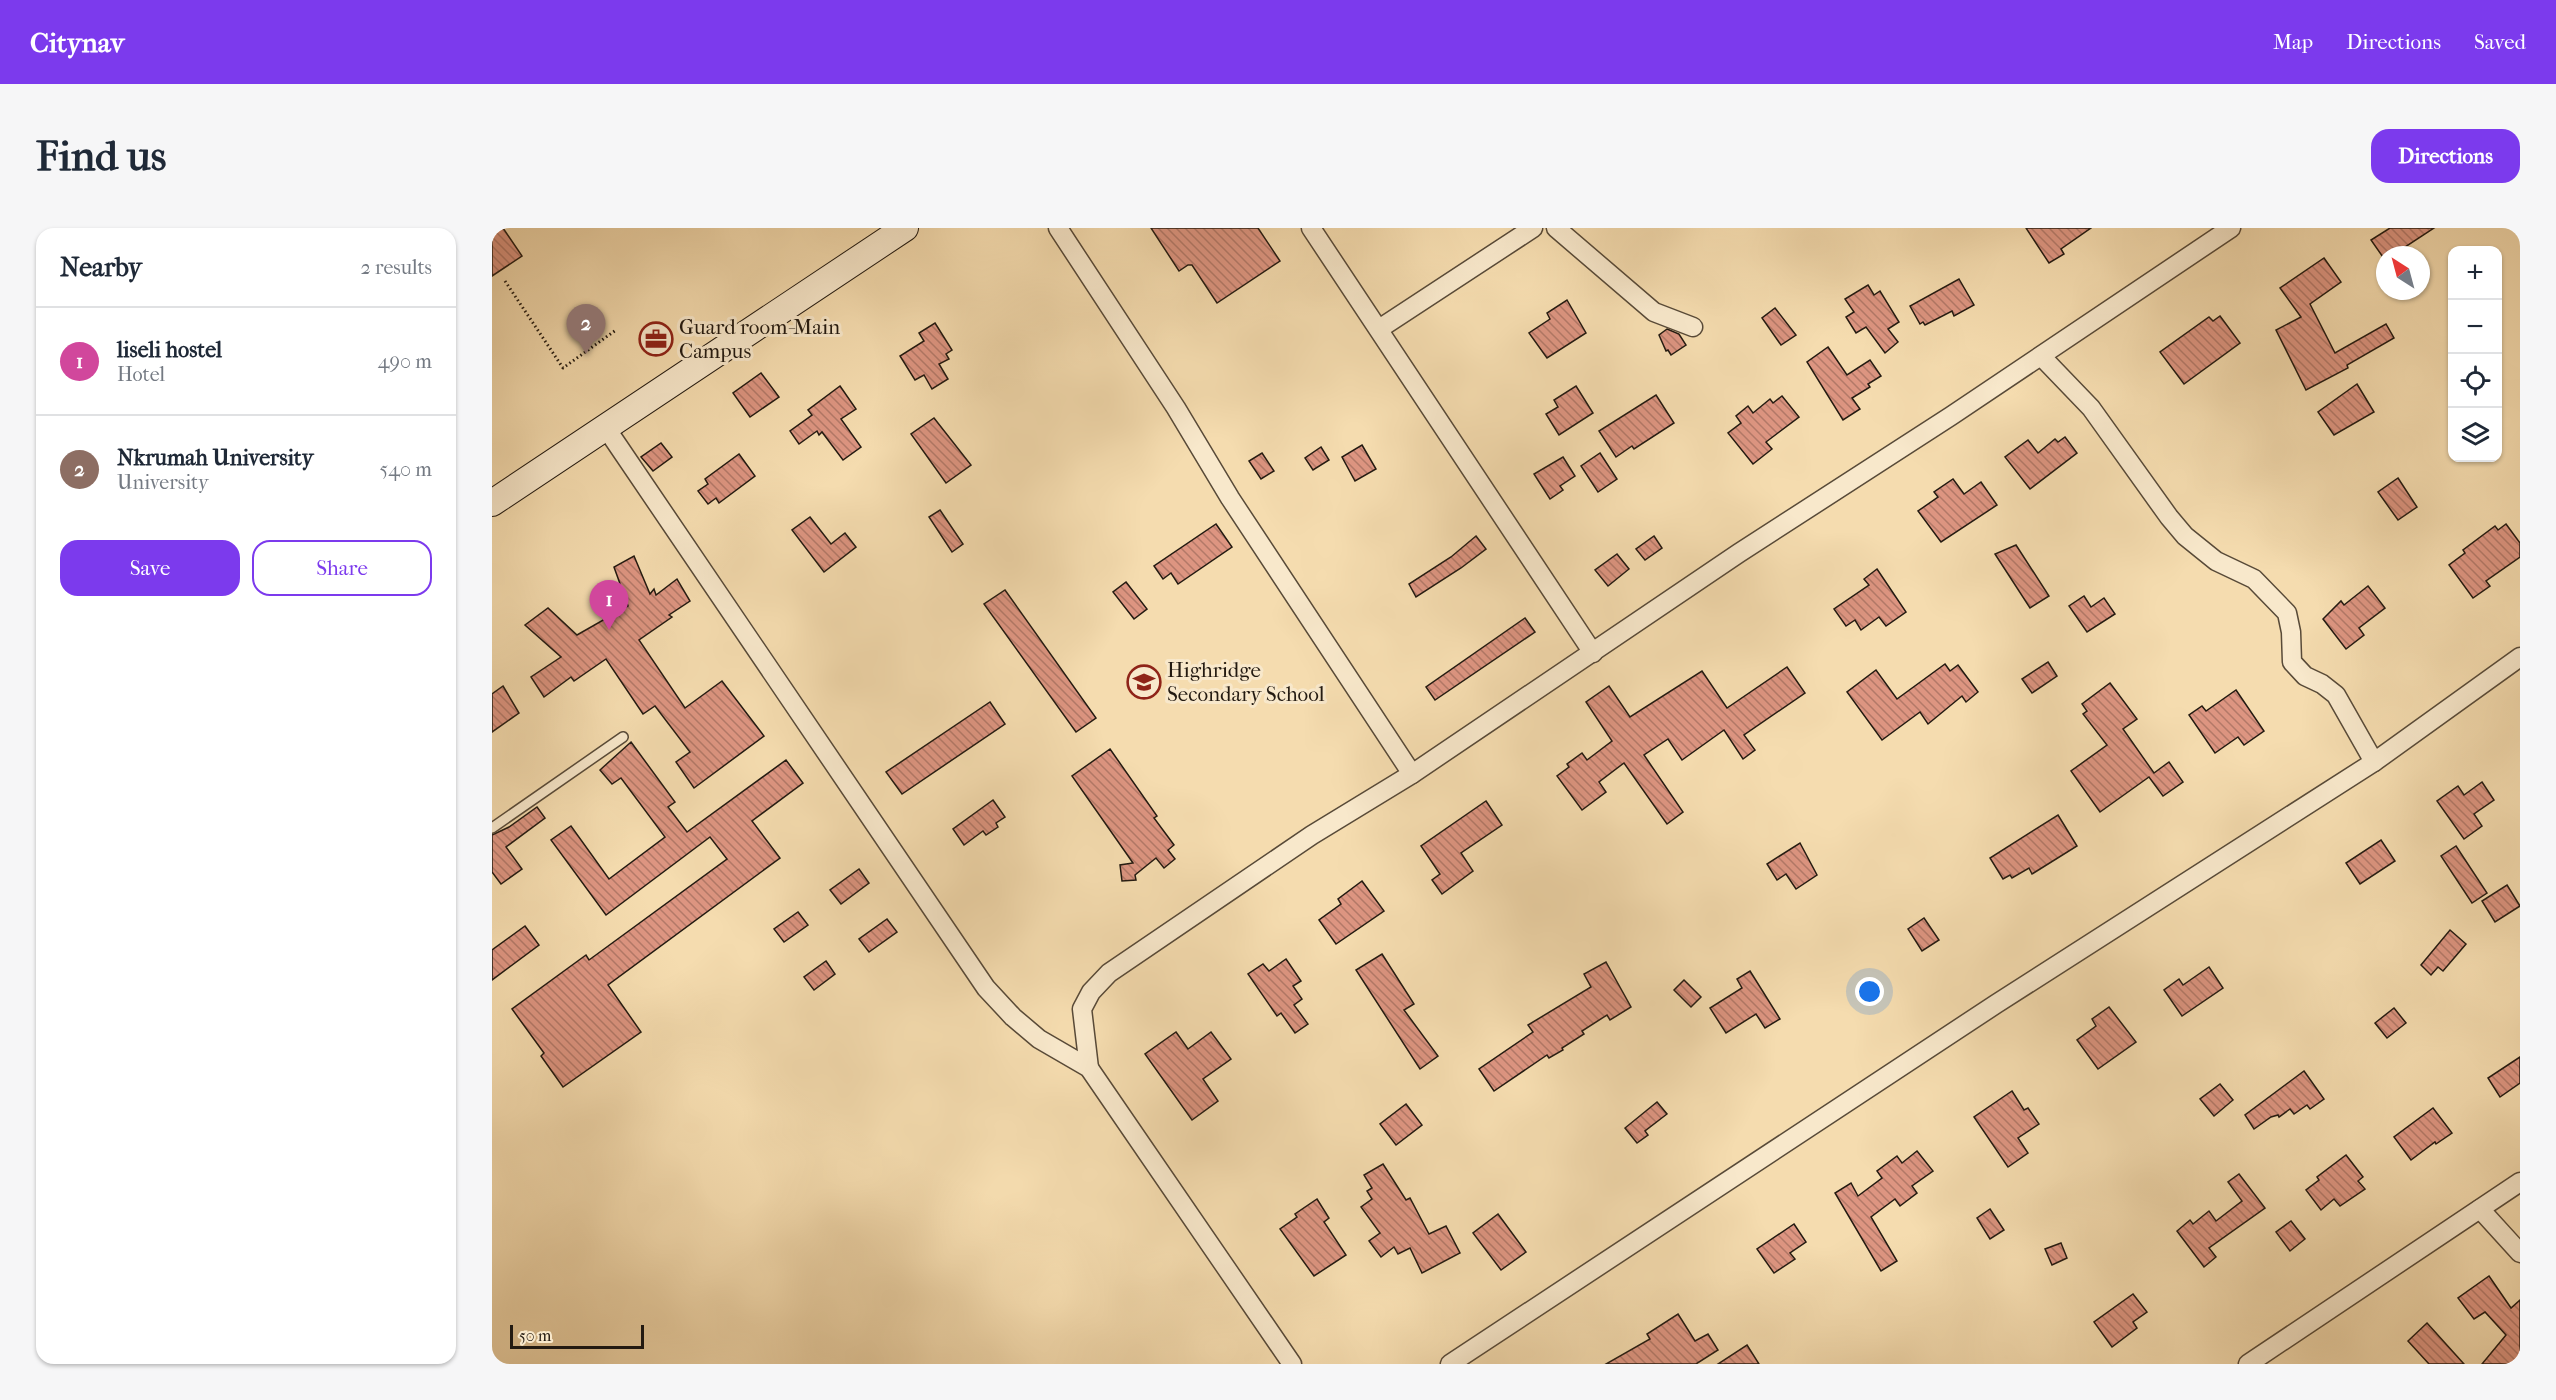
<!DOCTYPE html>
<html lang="en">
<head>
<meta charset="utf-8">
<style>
  :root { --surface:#fff; --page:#f6f6f7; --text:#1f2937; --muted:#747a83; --line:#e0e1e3; --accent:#7c3aed }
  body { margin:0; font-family:"IM FELL French Canon",serif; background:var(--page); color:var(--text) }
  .controls { position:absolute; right:18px; top:18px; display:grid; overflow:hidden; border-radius:12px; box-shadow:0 2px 4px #0004 }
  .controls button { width:54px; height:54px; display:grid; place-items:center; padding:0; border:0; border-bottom:2px solid var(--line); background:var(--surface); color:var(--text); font:30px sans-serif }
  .compass { position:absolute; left:1884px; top:18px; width:54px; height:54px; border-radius:50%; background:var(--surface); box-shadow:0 2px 4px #0004; rotate:324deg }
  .scale { position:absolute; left:18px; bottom:15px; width:134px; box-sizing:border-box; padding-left:6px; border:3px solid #231a11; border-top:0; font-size:16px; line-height:21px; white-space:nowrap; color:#231a11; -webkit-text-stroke:4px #f8e8cb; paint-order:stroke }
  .you { position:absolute; left:1378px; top:764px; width:21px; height:21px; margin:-15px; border:4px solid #fff; border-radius:50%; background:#1a73e8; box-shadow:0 0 0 9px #1a73e833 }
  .badge { display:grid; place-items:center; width:39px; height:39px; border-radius:50%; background:var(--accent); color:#fff; font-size:20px; font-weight:700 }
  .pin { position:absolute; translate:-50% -50px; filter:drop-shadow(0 2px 3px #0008) }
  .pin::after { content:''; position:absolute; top:32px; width:21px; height:18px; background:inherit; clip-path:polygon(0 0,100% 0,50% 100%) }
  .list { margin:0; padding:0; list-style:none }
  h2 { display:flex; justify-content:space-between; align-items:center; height:78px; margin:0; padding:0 24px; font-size:26px }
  h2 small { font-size:20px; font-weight:400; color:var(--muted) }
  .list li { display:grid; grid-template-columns:39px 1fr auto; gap:18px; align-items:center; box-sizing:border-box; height:108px; padding:0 24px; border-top:2px solid var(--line) }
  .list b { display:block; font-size:22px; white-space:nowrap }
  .list p { margin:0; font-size:20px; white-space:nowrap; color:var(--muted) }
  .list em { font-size:20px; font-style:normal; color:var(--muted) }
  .actions { display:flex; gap:12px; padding:18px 24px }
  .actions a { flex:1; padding:14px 0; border:2px solid var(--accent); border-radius:18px; text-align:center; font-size:21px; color:var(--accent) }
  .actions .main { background:var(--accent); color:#fff }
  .icon { flex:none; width:33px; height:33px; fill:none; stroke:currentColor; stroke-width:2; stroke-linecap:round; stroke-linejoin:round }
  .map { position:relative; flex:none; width:2028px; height:1136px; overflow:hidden; border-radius:18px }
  header { display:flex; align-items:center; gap:36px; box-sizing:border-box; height:84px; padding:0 30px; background:var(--accent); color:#fff }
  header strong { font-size:28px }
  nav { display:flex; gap:33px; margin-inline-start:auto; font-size:21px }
  .intro { display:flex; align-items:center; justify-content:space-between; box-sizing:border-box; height:144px; padding:0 36px }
  h1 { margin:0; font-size:42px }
  .button { padding:15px 27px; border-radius:18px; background:var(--accent); color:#fff; font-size:21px; font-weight:700 }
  main { display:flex; gap:36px; padding:0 36px }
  aside { flex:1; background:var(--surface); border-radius:18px; box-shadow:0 2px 4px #0004 }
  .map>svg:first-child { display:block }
</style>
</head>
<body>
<header>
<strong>Citynav</strong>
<nav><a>Map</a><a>Directions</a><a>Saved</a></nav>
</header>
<div class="intro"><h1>Find us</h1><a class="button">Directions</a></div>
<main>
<aside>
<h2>Nearby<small>2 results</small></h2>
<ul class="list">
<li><span class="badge" style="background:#d1479c">1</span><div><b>liseli hostel</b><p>Hotel</p></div><em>490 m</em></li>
<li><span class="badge" style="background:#8d6e63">2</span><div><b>Nkrumah University</b><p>University</p></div><em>540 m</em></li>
</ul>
<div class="actions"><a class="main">Save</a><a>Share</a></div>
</aside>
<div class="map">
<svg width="2028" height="1136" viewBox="0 0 2028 1136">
  <defs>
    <pattern id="building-back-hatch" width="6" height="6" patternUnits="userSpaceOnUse" patternTransform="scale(1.5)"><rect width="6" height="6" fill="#dd9581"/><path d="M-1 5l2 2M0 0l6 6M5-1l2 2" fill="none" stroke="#b37968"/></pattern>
  </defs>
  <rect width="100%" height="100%" fill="#f5dcaf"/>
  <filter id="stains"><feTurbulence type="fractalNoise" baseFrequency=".00333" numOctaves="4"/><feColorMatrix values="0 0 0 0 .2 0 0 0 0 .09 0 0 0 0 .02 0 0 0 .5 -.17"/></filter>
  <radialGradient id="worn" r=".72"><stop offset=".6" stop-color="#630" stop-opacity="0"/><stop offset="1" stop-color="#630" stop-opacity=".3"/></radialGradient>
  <g fill="url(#building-back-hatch)" stroke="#231a11" stroke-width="1.5">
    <path d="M0,0H11L30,28L0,48Z"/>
    <path d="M659,0H766L788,33L725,75L700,37H696L687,43Z"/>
    <path d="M1534,0H1599L1569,21L1572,26L1557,35Z"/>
    <path d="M1898,0H1942L1901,27H1893V32L1879,12Z"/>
    <path d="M1832,30L1849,54L1818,76L1843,125L1894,96L1902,110L1855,137L1856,140L1814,162L1784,102L1809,89L1788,60Z"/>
    <path d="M1467,51L1482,77L1462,88L1460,83L1433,97L1431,94L1428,96L1418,78Z"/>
    <path d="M1376,57L1382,67L1388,63L1407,94L1396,101L1406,114L1393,125L1374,99L1364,105L1354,89L1362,84L1353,71Z"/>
    <path d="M1075,72L1094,105L1055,130L1037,105L1058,91L1055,85Z"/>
    <path d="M1283,80L1304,107L1289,117L1270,90Z"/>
    <path d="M1728,88L1748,115L1692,156L1668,124L1717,89L1721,93Z"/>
    <path d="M443,95L460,122L454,126L457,131L447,136L456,151L440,161L432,147L423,152L408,128L432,113L427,105Z"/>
    <path d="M167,101L174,112L160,121L153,110Z"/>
    <path d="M1175,101L1187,106L1194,117L1179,127L1176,122L1174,123L1167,107Z"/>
    <path d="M1336,119L1355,147L1378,132L1389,148L1376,156L1378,159L1360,170L1368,181L1351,192L1315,134Z"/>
    <path d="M269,145L287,169L258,189L241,165Z"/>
    <path d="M1865,156L1882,184L1842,207L1826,184Z"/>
    <path d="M348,158L364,181L349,191L369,219L351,232L330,204L327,207L325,203L307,216L298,203L320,187L316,182Z"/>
    <path d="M1084,158L1101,185L1067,207L1054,186L1066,179L1062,172Z"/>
    <path d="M1164,167L1182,195L1142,221L1140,218L1124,229L1107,203Z"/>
    <path d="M1290,168L1307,189L1274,214L1280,221L1261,236L1236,205L1249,195L1244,188L1256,178L1261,185L1278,171L1281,175Z"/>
    <path d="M442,190L479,237L454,255L419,206Z"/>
    <path d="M1573,209L1585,225L1538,261L1513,229L1536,212L1546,225L1563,211L1566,214Z"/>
    <path d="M169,215L180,229L161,243L149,229Z"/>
    <path d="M870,217L884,241L863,253L850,229Z"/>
    <path d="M829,219L837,232L821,242L813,230Z"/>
    <path d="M770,225L782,243L769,251L757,233Z"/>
    <path d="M1108,225L1125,251L1106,264L1089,238Z"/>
    <path d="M247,226L263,248L227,275L224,270L216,276L206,263L216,256L213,251Z"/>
    <path d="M1071,229L1083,248L1068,258L1071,262L1058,271L1042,246Z"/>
    <path d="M1906,250L1925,279L1906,292L1886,264Z"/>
    <path d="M1461,251L1472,266L1489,254L1505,277L1449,314L1426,283L1446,269L1442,264Z"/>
    <path d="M448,282L471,316L460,324L437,289Z"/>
    <path d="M318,289L339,316L353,305L364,319L332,344L300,302Z"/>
    <path d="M724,296L740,319L686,356L679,345L671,351L662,338Z"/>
    <path d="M2014,296L2028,315V329L1994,353L1998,358L1981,370L1957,337L1973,325L1971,322L2003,298L2006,302Z"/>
    <path d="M984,308L994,321L969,340L924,369L917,356L959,329Z"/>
    <path d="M1162,308L1170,320L1153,332L1144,321Z"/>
    <path d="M1524,317L1557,368L1538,380L1503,326Z"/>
    <path d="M1125,326L1137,341L1116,358L1103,342Z"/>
    <path d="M142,328L158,366L162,361L164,367L185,351L198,373L177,387L180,389L147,412L193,480L230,453L272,508L202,560L184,534L198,524L163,478L151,486L114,431L82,453L79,449L52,469L39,449L69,429L33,397L56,380L85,407L136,378L122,339Z"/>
    <path d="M1385,341L1414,384L1394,398L1387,389L1369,402L1363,392L1354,398L1342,381L1377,357L1372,351Z"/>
    <path d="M634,354L655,381L642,391L621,364Z"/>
    <path d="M1876,358L1893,380L1867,400L1872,407L1854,421L1831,391L1849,373L1852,377Z"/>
    <path d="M513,362L604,490L584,504L492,376Z"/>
    <path d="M1592,368L1599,379L1612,370L1623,386L1595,404L1577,378Z"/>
    <path d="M1033,390L1043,404L943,472L934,459Z"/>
    <path d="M1556,434L1565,448L1540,465L1530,451Z"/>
    <path d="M1453,436L1458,443L1466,437L1486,464L1474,474L1470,468L1436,496L1428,484L1390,512L1355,464L1384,442L1405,471Z"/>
    <path d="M1295,439L1313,465L1252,507L1263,522L1251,531L1232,502L1190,532L1176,511L1152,527L1191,584L1175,596L1132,535L1107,554L1114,564L1090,582L1065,548L1077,539L1075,536L1090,525L1095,532L1120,513L1094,474L1117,458L1138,489L1210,443L1235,480Z"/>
    <path d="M1618,455L1645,491L1631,501L1662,545L1677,534L1691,554L1671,568L1657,549L1608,584L1579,543L1615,517L1591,486L1595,483L1590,476Z"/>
    <path d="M11,458L27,485L0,504V466Z"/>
    <path d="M1744,462L1772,503L1752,517L1746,509L1723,525L1697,487L1710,478L1714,483Z"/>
    <path d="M498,474L513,496L410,566L394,544Z"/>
    <path d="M139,514L183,574L176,579L195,604L294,532L311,555L260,593L288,630L116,757L149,804L71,859L49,828L52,825L20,781L94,727L97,732L235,631L218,609L114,687L59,612L79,598L117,651L173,609L129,550L120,556L108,542Z"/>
    <path d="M618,521L665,588L662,590L682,617L676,622L683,631L672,640L664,630L643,647L644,652L630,653L628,637L641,635L580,548Z"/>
    <path d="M1990,554L2002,572L1982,586L1990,598L1972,611L1945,573L1966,558L1972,567Z"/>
    <path d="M501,572L513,589L504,595L506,599L494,607L491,603L472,617L461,601Z"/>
    <path d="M994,573L1010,597L969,625L981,643L950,666L940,652L948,646L929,618Z"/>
    <path d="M45,579L53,590L14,619L30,641L9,656L0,644V607L17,599Z"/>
    <path d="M1566,587L1585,618L1540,646L1537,640L1520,650L1518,647L1511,651L1498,630Z"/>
    <path d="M1889,612L1903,633L1868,656L1854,635Z"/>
    <path d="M1308,615L1325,647L1304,661L1294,646L1285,652L1275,636Z"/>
    <path d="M1964,618L1995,665L1980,675L1949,628Z"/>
    <path d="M367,641L377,655L349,676L338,662Z"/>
    <path d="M870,653L892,683L844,716L827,692L849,676L846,671Z"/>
    <path d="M2015,657L2028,678L2003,694L1990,673Z"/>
    <path d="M306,684L316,697L292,714L282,701Z"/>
    <path d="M1432,690L1447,712L1430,723L1416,701Z"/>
    <path d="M395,691L405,704L377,724L367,711Z"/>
    <path d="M33,698L47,717L0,752V722Z"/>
    <path d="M1958,702L1974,716L1951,743L1946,739L1939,747L1929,737Z"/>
    <path d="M890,726L922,776L912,782L946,828L928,841L864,742Z"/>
    <path d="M794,731L809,753L801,758L810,771L802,777L816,796L803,805L789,785L785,788L756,746L771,736L777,743Z"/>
    <path d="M334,733L343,746L322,762L312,749Z"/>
    <path d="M1114,734L1139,779L1118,792L1115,787L1090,803L1092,806L1070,820L1071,822L1057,830L1055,827L1002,863L987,841L1041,804L1036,797L1099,759L1092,746Z"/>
    <path d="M1717,739L1731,760L1690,788L1672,762L1687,751L1691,757Z"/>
    <path d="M1258,743L1288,791L1273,800L1264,786L1234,805L1218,780L1250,760L1245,751Z"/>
    <path d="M1192,752L1209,769L1199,779L1182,762Z"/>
    <path d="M1617,779L1644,814L1606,841L1585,812L1604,798L1600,791Z"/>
    <path d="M1902,780L1914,795L1895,810L1883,795Z"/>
    <path d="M684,804L696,821L719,804L739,831L711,851L726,873L700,892L653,826Z"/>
    <path d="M2028,829V855L2008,869L1996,850Z"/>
    <path d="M1812,843L1832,871L1818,881L1815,877L1802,886L1798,881L1787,889L1786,887L1779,889L1762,901L1753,887Z"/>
    <path d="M1728,856L1741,872L1722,888L1708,871Z"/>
    <path d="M1520,863L1532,882L1536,880L1547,896L1526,910L1536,925L1516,939L1482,889Z"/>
    <path d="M1165,874L1175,886L1153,903L1156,907L1145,915L1133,900Z"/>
    <path d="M914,876L930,897L904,917L888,896Z"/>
    <path d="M1941,880L1960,905L1944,916L1943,914L1919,932L1902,909Z"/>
    <path d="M1425,923L1441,943L1420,958L1425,965L1408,978L1403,971L1379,989L1405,1033L1389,1043L1343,965L1359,955L1366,968L1390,950L1385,943L1405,928L1410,935Z"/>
    <path d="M1854,927L1871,949L1866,953L1873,961L1848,978L1842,971L1829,982L1814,962L1827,952L1825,949Z"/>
    <path d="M891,936L914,972L918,970L937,1006L954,998L968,1025L930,1045L918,1020L906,1026L902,1019L889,1029L877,1013L888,1005L869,979L880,971L875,963L880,960L872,947Z"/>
    <path d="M1747,946L1773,980L1717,1020L1724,1029L1712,1039L1685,1003L1698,992L1701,996L1717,983L1724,993L1750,973L1736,954Z"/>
    <path d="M825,971L837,990L832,994L854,1027L822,1048L788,1001L805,989L803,986Z"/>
    <path d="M1498,981L1512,1002L1498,1011L1485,990Z"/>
    <path d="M1006,986L1034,1024L1009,1042L981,1005Z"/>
    <path d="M1799,993L1813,1011L1798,1023L1784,1004Z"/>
    <path d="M1302,996L1314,1014L1298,1025L1303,1031L1282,1045L1265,1021Z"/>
    <path d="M1569,1015L1575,1030L1560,1037L1553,1021Z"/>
    <path d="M1997,1048L2019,1080L2028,1072V1130L2022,1136H1990L2014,1107L1993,1084L1982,1091L1966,1070Z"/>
    <path d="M1641,1066L1655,1084L1641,1094L1645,1100L1620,1119L1602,1094Z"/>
    <path d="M1186,1086L1203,1113L1216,1106L1226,1122L1204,1136H1114L1158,1111L1155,1106Z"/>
    <path d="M1935,1095L1972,1136H1937L1916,1113Z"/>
    <path d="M1255,1117L1267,1136H1226Z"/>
  </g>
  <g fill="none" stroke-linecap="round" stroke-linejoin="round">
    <g stroke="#584a38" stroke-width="12">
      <path id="lane" d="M0,600L131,509"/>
    </g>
    <g stroke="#584a38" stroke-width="21">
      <g id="street">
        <path d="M566,0L684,180L738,270L920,546"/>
        <path d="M819,0L1101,425"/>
        <path d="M1064,0L1162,84L1201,99"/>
        <path d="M887,101L1041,0"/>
        <path d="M1549,128L1599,180L1677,289L1693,308L1724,333L1762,351L1795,385L1799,404L1800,434L1813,448L1830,456L1844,467L1882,534"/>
        <path d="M114,200L494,760L521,789L547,811L597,840L800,1136"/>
        <path d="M597,840L590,781L599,764L617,745L820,607L920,546L1247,325L1459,188L1739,0"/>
        <path d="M1988,981L2028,1025"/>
        <path d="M958,1136L1504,776L1882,534L2028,429"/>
        <path d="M1756,1136L2028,954"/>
      </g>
    </g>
    <g stroke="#231a11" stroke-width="28">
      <path id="secondary" d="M0,275L413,0"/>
    </g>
    <path stroke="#231a11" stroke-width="3" stroke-dasharray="1.5 3" stroke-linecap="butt" d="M13,53L71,140L124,102"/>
    <use href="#lane" stroke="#f8e8cb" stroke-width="9"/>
    <use href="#street" stroke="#f8e8cb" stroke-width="18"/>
    <use href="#secondary" stroke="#f8e8cb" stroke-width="26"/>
  </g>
  <defs>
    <g id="office-ring" transform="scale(1.725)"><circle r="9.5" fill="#f8e8cb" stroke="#8f2418" stroke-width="1.5"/><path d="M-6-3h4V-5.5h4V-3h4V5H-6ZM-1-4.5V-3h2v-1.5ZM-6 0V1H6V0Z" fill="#8f2418"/></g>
    <g id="school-ring" transform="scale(1.725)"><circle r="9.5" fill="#f8e8cb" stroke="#8f2418" stroke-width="1.5"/><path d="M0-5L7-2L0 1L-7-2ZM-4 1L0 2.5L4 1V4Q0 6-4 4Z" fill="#8f2418"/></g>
  </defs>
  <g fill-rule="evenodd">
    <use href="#office-ring" x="164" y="111"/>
    <use href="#school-ring" x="652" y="454"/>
  </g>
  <g text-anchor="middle" stroke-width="6" stroke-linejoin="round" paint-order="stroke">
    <g font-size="21" fill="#231a11" stroke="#f8e8cb" text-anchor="start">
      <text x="187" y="106">Guard room-Main<tspan x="187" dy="24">Campus</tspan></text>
      <text x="675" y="449">Highridge<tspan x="675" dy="24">Secondary School</tspan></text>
    </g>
  </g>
  <rect width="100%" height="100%" filter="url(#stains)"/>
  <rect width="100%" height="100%" fill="url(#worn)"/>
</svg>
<div class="controls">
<button>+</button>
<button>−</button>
<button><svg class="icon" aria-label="locate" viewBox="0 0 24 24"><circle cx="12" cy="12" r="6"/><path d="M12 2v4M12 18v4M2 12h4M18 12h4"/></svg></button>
<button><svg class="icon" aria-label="layers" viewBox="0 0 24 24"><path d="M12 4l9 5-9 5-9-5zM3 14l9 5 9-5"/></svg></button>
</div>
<svg class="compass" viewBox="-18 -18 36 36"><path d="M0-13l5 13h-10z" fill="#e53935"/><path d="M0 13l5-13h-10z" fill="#747a83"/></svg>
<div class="scale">50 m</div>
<div class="you"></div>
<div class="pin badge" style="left:117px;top:402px;background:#d1479c">1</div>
<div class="pin badge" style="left:94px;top:126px;background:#8d6e63">2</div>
</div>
</main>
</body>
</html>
